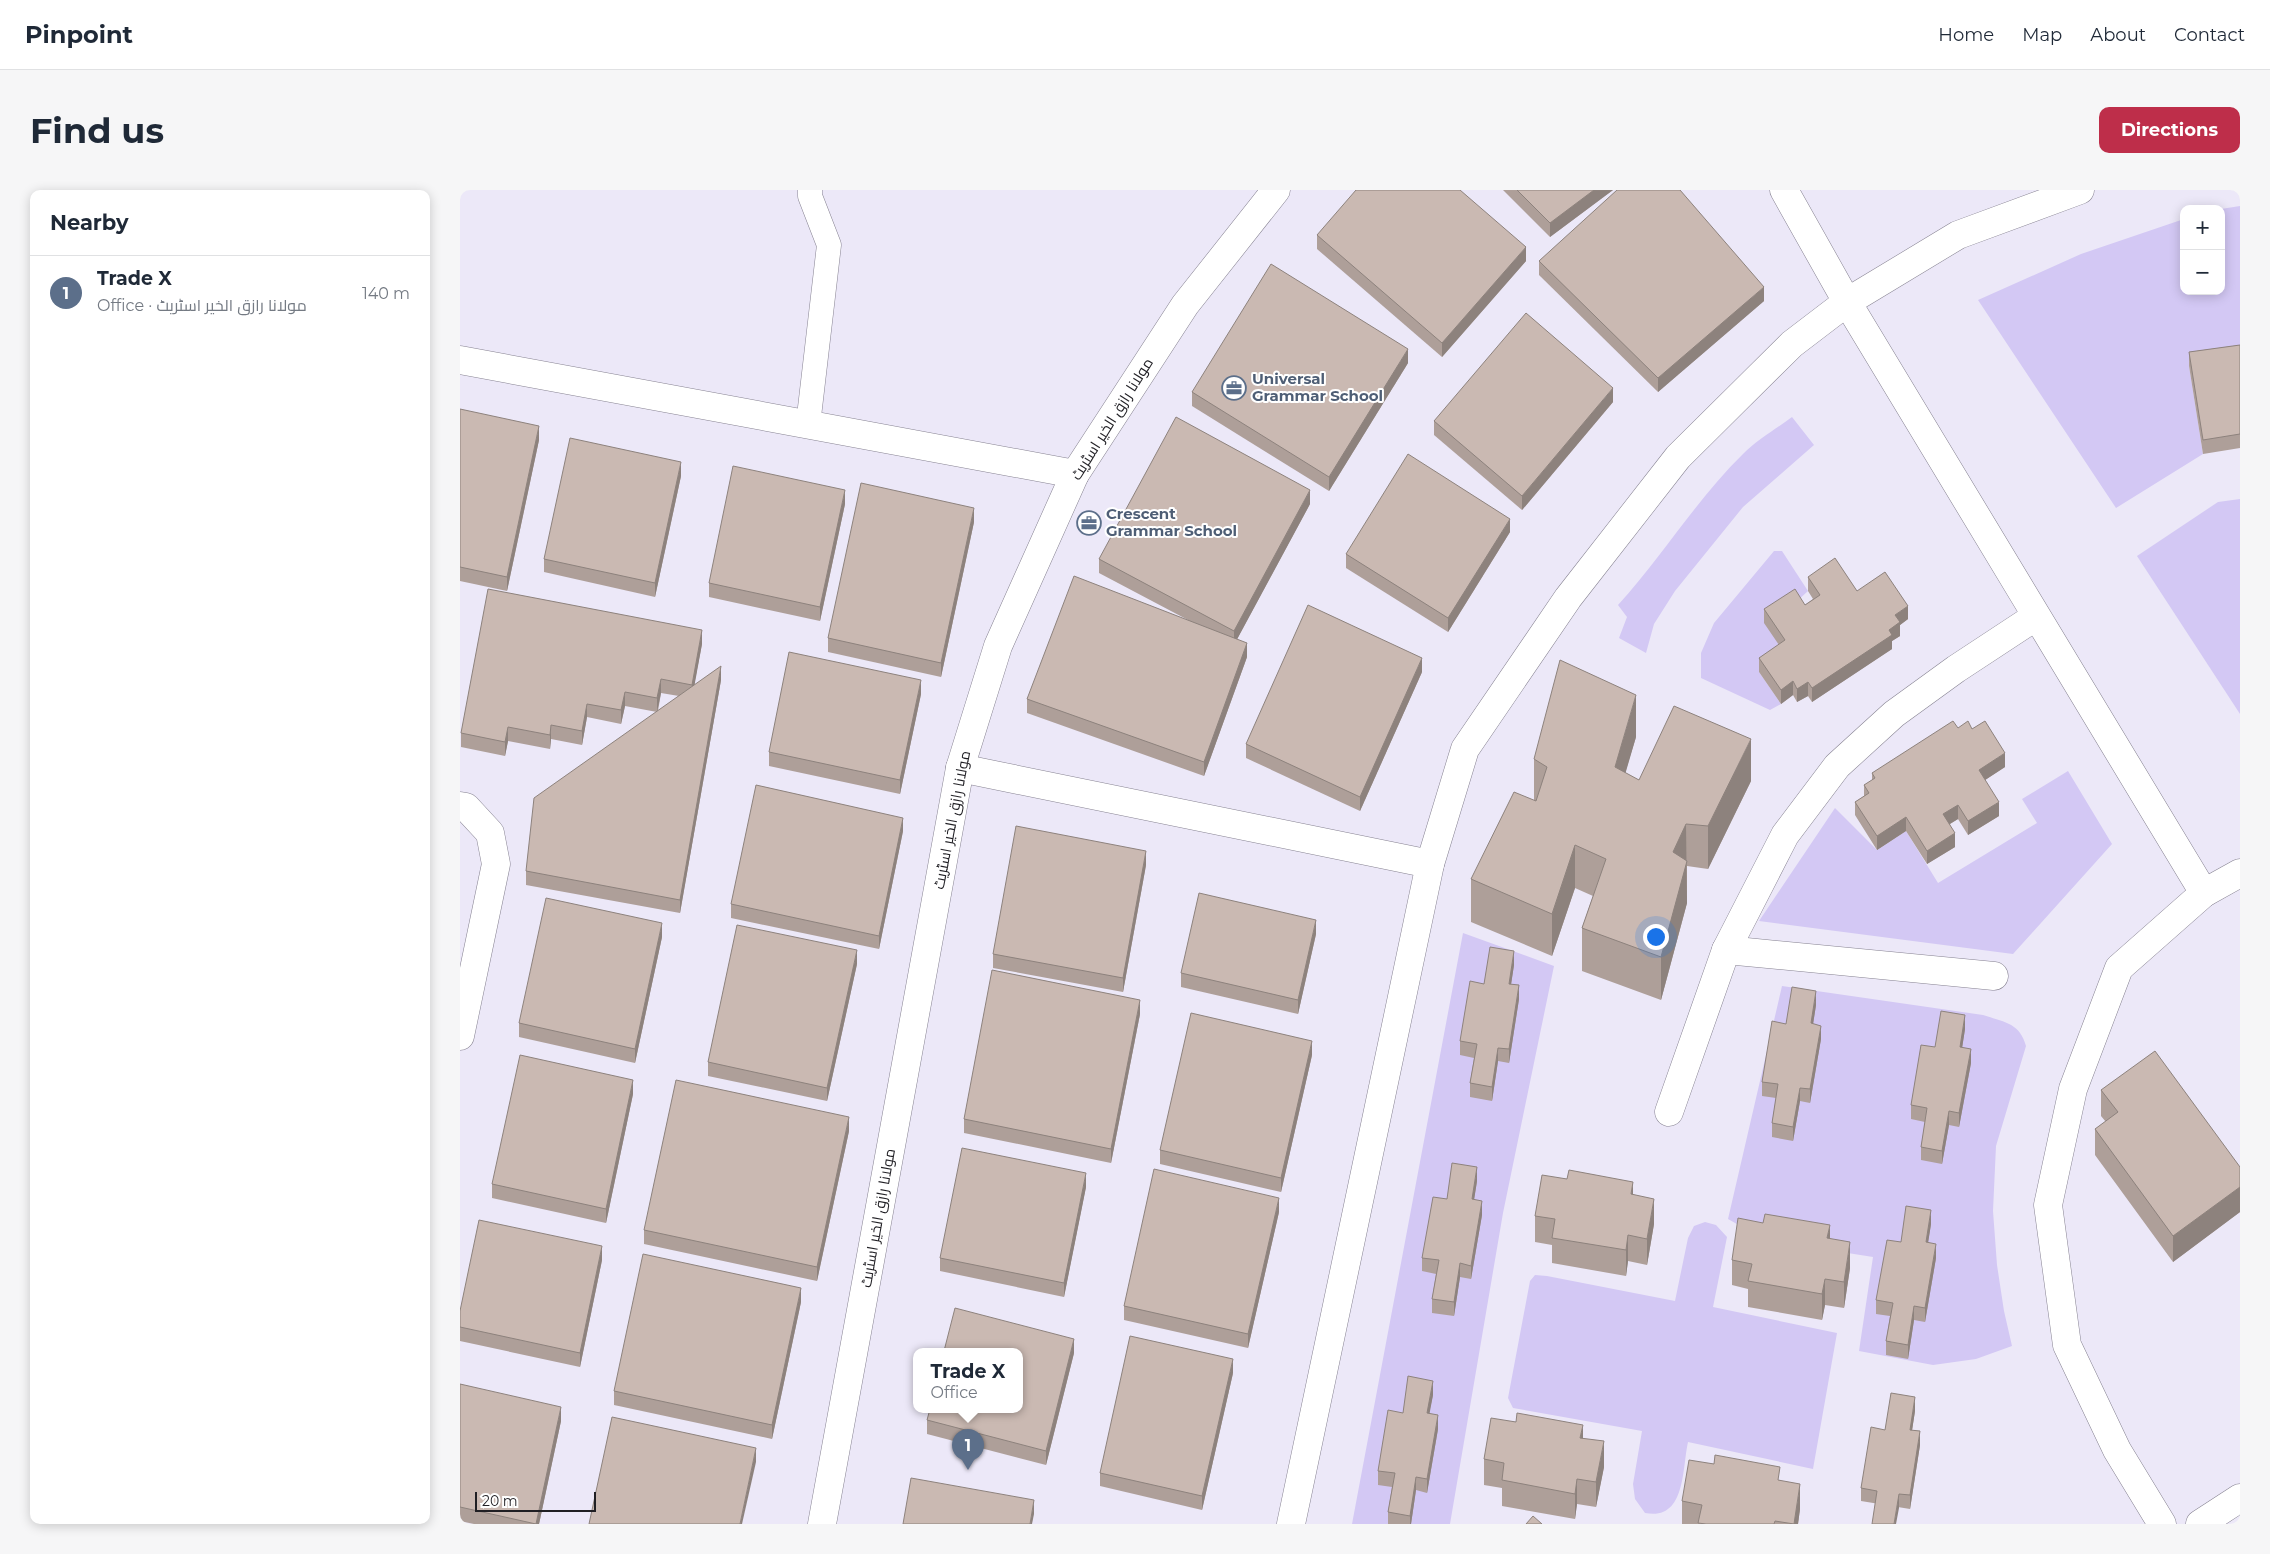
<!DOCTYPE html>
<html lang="en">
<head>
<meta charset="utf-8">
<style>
  :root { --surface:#fff; --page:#f6f6f7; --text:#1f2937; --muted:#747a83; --line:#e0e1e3; --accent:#be2e4a }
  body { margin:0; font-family:Montserrat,Cairo,sans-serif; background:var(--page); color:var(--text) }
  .controls { position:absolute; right:15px; top:15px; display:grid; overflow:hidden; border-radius:10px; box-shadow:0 2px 12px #0003 }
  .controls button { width:45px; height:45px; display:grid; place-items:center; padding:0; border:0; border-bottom:1px solid var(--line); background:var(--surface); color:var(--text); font:25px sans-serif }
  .scale { position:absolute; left:15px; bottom:12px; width:121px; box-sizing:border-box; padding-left:5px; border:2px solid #201f24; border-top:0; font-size:14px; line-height:18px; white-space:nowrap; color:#201f24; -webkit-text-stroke:4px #fff; paint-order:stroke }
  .you { position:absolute; left:1195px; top:746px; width:18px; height:18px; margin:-12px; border:4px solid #fff; border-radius:50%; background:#1a73e8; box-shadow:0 0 0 8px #1a73e833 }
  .badge { display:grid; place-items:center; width:32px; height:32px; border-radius:50%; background:var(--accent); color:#fff; font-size:16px; font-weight:700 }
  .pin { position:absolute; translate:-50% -41px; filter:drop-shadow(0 1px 2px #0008) }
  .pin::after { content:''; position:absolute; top:26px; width:18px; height:15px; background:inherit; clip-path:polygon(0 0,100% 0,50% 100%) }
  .popup { position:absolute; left:453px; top:1158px; width:110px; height:65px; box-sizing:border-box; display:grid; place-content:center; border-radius:10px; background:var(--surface); filter:drop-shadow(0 1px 4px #0005); font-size:16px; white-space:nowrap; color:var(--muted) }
  .popup b { font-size:19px; color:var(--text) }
  .popup::after { content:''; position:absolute; left:50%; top:100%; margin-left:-10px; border:10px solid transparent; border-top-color:var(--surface) }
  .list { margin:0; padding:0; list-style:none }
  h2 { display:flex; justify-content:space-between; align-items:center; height:65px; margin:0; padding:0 20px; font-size:21px }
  h2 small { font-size:16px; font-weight:400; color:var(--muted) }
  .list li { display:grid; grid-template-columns:32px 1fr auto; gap:15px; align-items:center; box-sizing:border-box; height:75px; padding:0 20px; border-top:1px solid var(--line) }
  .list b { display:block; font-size:19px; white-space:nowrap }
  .list p { margin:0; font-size:16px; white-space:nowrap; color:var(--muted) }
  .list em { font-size:16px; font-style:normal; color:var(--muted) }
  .map { position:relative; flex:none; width:1780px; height:1334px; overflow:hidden; border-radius:10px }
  header { display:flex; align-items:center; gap:30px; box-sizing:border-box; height:70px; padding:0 25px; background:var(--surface); border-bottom:1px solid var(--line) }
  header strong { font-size:24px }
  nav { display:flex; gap:28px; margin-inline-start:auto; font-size:18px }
  .intro { display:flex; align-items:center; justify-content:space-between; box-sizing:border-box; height:120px; padding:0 30px }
  h1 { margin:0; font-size:35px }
  .button { padding:12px 22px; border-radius:10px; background:var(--accent); color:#fff; font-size:18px; font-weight:700 }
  main { display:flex; gap:30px; padding:0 30px }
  aside { flex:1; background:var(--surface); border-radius:10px; box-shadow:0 2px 12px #0003 }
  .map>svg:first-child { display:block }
</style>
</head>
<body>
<header>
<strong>Pinpoint</strong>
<nav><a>Home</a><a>Map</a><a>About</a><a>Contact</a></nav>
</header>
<div class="intro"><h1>Find us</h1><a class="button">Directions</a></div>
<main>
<aside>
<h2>Nearby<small></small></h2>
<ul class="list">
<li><span class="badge" style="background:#5c6f8a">1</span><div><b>Trade X</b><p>Office · مولانا رازق الخیر اسٹریٹ</p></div><em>140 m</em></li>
</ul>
</aside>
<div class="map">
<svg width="1780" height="1334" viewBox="0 0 1780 1334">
  <rect width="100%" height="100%" fill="#ece8f8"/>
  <g fill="#d3c8f4">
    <path d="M1780,16V168L1729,176L1743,264L1656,318L1518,110L1621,64L1724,29V101H1761V19Z"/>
    <path d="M1332,227L1354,255L1283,317L1215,401L1194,434L1186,463L1159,448L1167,427L1158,415C1202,367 1236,310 1283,264C1297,250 1316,239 1332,227Z"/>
    <path d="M1780,309V524L1677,366L1758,312Z"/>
    <path d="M1314,361H1322L1348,401L1335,413L1325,464L1299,482L1321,514L1310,520L1241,488V463L1254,433Z"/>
    <path d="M1608,581L1652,654L1553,764L1299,731L1375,618L1417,660L1446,641L1478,693L1577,633L1562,609Z"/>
    <path d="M1003,743L1094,776L1043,1023L990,1334H892Z"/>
    <path d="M1322,796L1523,825C1544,832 1560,833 1566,856L1536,956L1533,1021L1537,1075L1544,1121L1552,1156L1516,1169L1473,1175L1399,1161L1413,1067L1305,1050L1268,1029Z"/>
    <path d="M1245,1032L1256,1035L1267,1047L1253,1117L1377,1143L1353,1279L1228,1252C1222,1279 1226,1331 1185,1323L1175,1309L1173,1294L1182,1241L1053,1218L1048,1208L1070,1091L1075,1085L1087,1086L1215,1111L1228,1048L1234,1036Z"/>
  </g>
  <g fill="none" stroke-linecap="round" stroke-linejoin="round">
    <g stroke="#868291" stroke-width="25">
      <path id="service" d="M348,235L369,55L350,6V0"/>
    </g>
    <g stroke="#868291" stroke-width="29">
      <g id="minor">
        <path d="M1324,0L1387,112L1744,703"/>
        <path d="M0,170L615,284"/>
        <path d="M500,578L970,674"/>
        <path d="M0,616L6,617L30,643L36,674L0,846"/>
        <path d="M1266,760L1534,786"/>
        <path d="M1209,922L1266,760L1325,645L1377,576L1434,524L1496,479L1575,427"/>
        <path d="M362,1334L500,578L538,456L615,284L725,115L816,0"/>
        <path d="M831,1334L970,674L1005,559L1108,408L1218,267L1332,154L1387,112L1498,45L1620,0"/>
        <path d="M1702,1334L1657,1260L1607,1155L1588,1015L1613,899L1659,778L1744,703L1780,683"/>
        <path d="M1740,1334L1780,1308"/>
      </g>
    </g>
    <use href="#service" stroke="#fff" stroke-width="24"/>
    <use href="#minor" stroke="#fff" stroke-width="28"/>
  </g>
  <g fill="#ae9f99" fill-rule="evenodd">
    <path d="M1043,0H1153L1090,47Z"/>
    <path d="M857,45L1066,71L982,167L857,59Z"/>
    <path d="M1079,71L1304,111L1198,202L1079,85Z"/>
    <path d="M1780,155V258L1743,264L1729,176V162Z"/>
    <path d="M948,173L869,301L732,216V202Z"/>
    <path d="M1153,212L1062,320L974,245V231Z"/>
    <path d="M0,219L79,250L47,401L0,391Z"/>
    <path d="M221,286L195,407L84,382V369Z"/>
    <path d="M385,314L360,431L249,407V393Z"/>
    <path d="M850,314L777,449L787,467L744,586L567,523V509L728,430L639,383V369Z"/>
    <path d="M514,332L481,487L368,462V448Z"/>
    <path d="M1050,342L988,442L886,378V364Z"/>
    <path d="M1348,387L1397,401L1448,429L1440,435V446L1432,451V459L1352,512L1348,506L1337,512L1333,505L1321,514L1299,482V468L1319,455L1304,433V419L1345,415L1353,409L1348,401Z"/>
    <path d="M242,454L234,495L261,490L220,723L66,695V681L197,522L165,516L161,534L127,527L122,555L91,549L90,559L48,551L45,566L1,557V543ZM201,503L219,506L198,521Z"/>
    <path d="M962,482L900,621L786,568V554Z"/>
    <path d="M461,504L440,604L309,576V562Z"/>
    <path d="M1498,538L1512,539L1545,577L1525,590L1539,626L1508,645L1498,629L1490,634L1495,657L1467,674L1446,641L1417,660L1395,625V612L1404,606V595L1412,591V583Z"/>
    <path d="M1176,547L1165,583L1179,590L1291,591L1248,679L1227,676V713L1201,810L1122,781V738L1133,706L1115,698L1092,766L1011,732V689L1074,610V569Z"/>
    <path d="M443,641L419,759L271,728V714Z"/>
    <path d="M686,675L663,802L533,778V764Z"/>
    <path d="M856,744L838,824L721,797V783Z"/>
    <path d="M202,747L175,873L59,847V833Z"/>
    <path d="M397,774L367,911L248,886V872Z"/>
    <path d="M1054,775L1051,794L1059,809L1049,873L1038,871L1032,911L1010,907V893L1014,868L1000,865V851L1024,794Z"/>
    <path d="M1356,815L1353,834L1361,849L1350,913L1340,911L1333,951L1312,947V933L1316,908L1302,906V892L1326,834Z"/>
    <path d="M680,824L651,973L504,943V929Z"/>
    <path d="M1505,839L1502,858L1511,873L1499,937L1489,935L1482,974L1461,970V957L1465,932L1451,929V915L1475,857Z"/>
    <path d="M852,865L821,1002L700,974V960Z"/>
    <path d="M1641,900L1780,977V1022L1713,1072L1635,965V939L1646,932L1641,926Z"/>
    <path d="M173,904L146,1033L32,1008V994Z"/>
    <path d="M389,941L357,1091L184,1054V1040Z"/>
    <path d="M1017,991L1014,1009L1022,1025L1011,1089L1000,1087L994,1126L972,1123V1109L976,1084L962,1081V1068L987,1009Z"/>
    <path d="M626,997L604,1107L480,1081V1068Z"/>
    <path d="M1173,1005L1194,1034L1187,1075L1168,1071L1166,1086L1092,1073V1055L1075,1052V1026Z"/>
    <path d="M819,1022L788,1158L664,1130V1116Z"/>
    <path d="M1471,1034L1468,1052L1476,1068L1465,1132L1454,1130L1448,1169L1426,1165V1151L1430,1126L1416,1124V1110L1441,1052Z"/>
    <path d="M1370,1048L1390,1078L1384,1118L1365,1115L1362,1130L1288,1117V1099L1272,1095V1070Z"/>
    <path d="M142,1070L120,1177L0,1151V1121Z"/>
    <path d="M341,1112L312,1249L154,1215V1201Z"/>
    <path d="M614,1163L586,1275L467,1244V1230Z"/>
    <path d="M773,1183L742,1320L640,1296V1283Z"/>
    <path d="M0,1194L101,1231L79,1334H14L0,1331Z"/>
    <path d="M973,1205L969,1223L978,1239L967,1303L956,1300L951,1334H928V1322L932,1297L918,1295V1281L943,1223Z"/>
    <path d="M1455,1221L1452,1240L1460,1255L1450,1319L1401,1311V1298L1425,1240Z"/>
    <path d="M1123,1248L1144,1277L1136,1317L1117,1314L1115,1329L1042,1316V1298L1024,1295V1269Z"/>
    <path d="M1320,1290L1340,1319L1338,1334H1222V1311Z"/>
  </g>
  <g fill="#8d827d">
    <path d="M1134,0H1153L1090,47V33Z"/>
    <path d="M1066,57V71L982,167V153Z"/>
    <path d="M1304,97V111L1198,202V188Z"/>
    <path d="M948,159V173L869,301V287Z"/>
    <path d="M1153,198V212L1062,320V306Z"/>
    <path d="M79,236V250L47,401V387Z"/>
    <path d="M221,272V286L195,407V393Z"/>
    <path d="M385,300V314L360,431V417Z"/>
    <path d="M850,300V314L774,455V441Z"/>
    <path d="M514,318V332L481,487V473Z"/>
    <path d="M1050,329V342L988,442V428Z"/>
    <path d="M1448,416V429L1440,435V446L1432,451V459L1352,512V498L1429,440L1435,425Z"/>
    <path d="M242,440V454L232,509V495Z"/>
    <path d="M787,453V467L744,586V572Z"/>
    <path d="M962,468V482L900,621V607Z"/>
    <path d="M261,476V490L220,723V710Z"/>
    <path d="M201,489V503L197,522V508Z"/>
    <path d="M461,490V504L440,604V590Z"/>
    <path d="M1333,491V505L1321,514V500Z"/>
    <path d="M1348,492V506L1337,512V499Z"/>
    <path d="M165,502V516L161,534V520Z"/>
    <path d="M1176,505V547L1155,619V577Z"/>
    <path d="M127,514V527L122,555V541Z"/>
    <path d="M91,535V549L90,559V545Z"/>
    <path d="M48,537V551L45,566V552Z"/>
    <path d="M1291,549V591L1248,679V636Z"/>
    <path d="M1545,563V577L1519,594V580Z"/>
    <path d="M1539,612V626L1508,645V631Z"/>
    <path d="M1498,615V629L1483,638V624Z"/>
    <path d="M1446,627V641L1417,660V646Z"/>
    <path d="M443,628V641L419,759V746Z"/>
    <path d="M1226,634L1227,713L1201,810V767L1213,662Z"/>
    <path d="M1495,643V657L1467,674V661Z"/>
    <path d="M1115,655V698L1092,766V724Z"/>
    <path d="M686,661V675L663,802V788Z"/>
    <path d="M856,730V744L838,824V810Z"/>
    <path d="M202,733V747L175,873V859Z"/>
    <path d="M397,760V774L367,911V898Z"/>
    <path d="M1054,761V775L1049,808V794Z"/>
    <path d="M1059,795V809L1049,873V859Z"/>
    <path d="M1356,801V815L1351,847V833Z"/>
    <path d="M680,810V824L651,973V959Z"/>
    <path d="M1505,825V839L1500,871V857Z"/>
    <path d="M1361,836V849L1350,913V899Z"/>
    <path d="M852,851V865L821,1002V988Z"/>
    <path d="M1038,858V871L1032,911V897Z"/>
    <path d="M1511,859V873L1499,937V923Z"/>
    <path d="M173,890V904L146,1033V1019Z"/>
    <path d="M1340,898V911L1333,951V937Z"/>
    <path d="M1489,921V935L1482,974V961Z"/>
    <path d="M389,927V941L357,1091V1077Z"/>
    <path d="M1017,977V991L1012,1023V1009Z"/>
    <path d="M626,983V997L604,1107V1093Z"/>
    <path d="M1173,992V1017L1171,1004Z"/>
    <path d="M1780,997V1022L1713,1072V1046Z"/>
    <path d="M819,1008V1022L788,1158V1144Z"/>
    <path d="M1194,1009V1034L1187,1075V1049Z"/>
    <path d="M1022,1011V1025L1011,1089V1076Z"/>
    <path d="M1471,1020V1034L1466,1066V1052Z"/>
    <path d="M1370,1035V1061L1367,1048Z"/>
    <path d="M1168,1045V1071L1166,1086V1060Z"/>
    <path d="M1390,1052V1078L1384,1118V1092Z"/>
    <path d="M1476,1054V1068L1465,1132V1118Z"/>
    <path d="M142,1056V1070L120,1177V1163Z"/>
    <path d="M1000,1073V1087L994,1126V1112Z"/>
    <path d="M1365,1089V1115L1362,1130V1104Z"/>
    <path d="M341,1098V1112L312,1249V1235Z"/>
    <path d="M1454,1116V1130L1448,1169V1155Z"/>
    <path d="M614,1149V1163L586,1275V1261Z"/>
    <path d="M773,1169V1183L742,1320V1306Z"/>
    <path d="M973,1191V1205L967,1237V1223Z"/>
    <path d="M1455,1207V1221L1450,1254V1240Z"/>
    <path d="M101,1217V1231L79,1334H76Z"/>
    <path d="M978,1225V1239L967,1303V1289Z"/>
    <path d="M1123,1235V1260L1120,1248Z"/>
    <path d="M1460,1241V1255L1450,1319V1305Z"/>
    <path d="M1144,1251V1277L1136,1317V1292Z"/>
    <path d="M296,1258V1272L282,1334H280Z"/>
    <path d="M956,1287V1300L951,1334H950V1326Z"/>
    <path d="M1117,1289V1314L1115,1329V1304Z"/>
    <path d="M1340,1294V1319L1338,1334H1334Z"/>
    <path d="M1439,1304V1318L1436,1334H1434Z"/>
    <path d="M574,1310V1324L572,1334H570Z"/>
  </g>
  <g fill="#cab9b2" stroke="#8d827d">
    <path d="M896,0H1000L1066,57L982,153L857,45Z"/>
    <path d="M1057,0H1134L1090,33Z"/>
    <path d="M1157,0H1220L1304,97L1198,188L1079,71Z"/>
    <path d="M811,74L948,159L869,287L732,202Z"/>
    <path d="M1066,123L1153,198L1062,306L974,231Z"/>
    <path d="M1780,155V244L1743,250L1729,162Z"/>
    <path d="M0,219L79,236L47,387L0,377Z"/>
    <path d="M716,227L850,300L774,441L639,369Z"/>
    <path d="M110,248L221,272L195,393L84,369Z"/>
    <path d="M948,264L1050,329L988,428L886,364Z"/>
    <path d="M273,276L385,300L360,417L249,393Z"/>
    <path d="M401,293L514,318L481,473L368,448Z"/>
    <path d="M1375,368L1397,401L1425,382L1448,416L1435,425L1440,432L1429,440L1432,445L1352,498L1348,492L1337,499L1333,491L1321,500L1299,468L1325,450L1304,419L1335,399L1345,415L1360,405L1348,387Z"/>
    <path d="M614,386L787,453L744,572L567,509Z"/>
    <path d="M28,399L242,440L232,495L201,489L197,508L165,502L161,520L127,514L122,541L91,535L90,545L48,537L45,552L1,543Z"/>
    <path d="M848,415L962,468L900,607L786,554Z"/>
    <path d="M329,462L461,490L440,590L309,562Z"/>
    <path d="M1100,470L1176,505L1155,577L1179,590L1214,516L1291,549L1248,636L1226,634L1213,662L1227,671L1201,767L1122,738L1146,669L1115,655L1092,724L1011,689L1054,602L1076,611L1087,577L1074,569Z"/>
    <path d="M261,476L220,710L66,681L74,608Z"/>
    <path d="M1493,531L1498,538L1508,531L1512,539L1525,531L1545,563L1519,580L1539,612L1508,631L1498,615L1483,624L1495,643L1467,661L1446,627L1417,646L1395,612L1409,603L1404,595L1415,588L1412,583Z"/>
    <path d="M296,595L443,628L419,746L271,714Z"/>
    <path d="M556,636L686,661L663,788L533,764Z"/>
    <path d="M739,703L856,730L838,810L721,783Z"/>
    <path d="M86,708L202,733L175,859L59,833Z"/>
    <path d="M277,735L397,760L367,898L248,872Z"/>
    <path d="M1030,757L1054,761L1049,794L1059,795L1049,859L1038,858L1032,897L1010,893L1017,854L1000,851L1010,791L1024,794Z"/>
    <path d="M532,780L680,810L651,959L504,929Z"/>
    <path d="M1332,797L1356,801L1351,833L1361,836L1350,899L1340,898L1333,937L1312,933L1318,894L1302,892L1312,831L1326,834Z"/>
    <path d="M1481,821L1505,825L1500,857L1511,859L1499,923L1489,921L1482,961L1461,957L1467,918L1451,915L1461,855L1475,857Z"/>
    <path d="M731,823L852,851L821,988L700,960Z"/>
    <path d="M1695,861L1780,977V997L1713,1046L1635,939L1658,922L1641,900Z"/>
    <path d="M60,865L173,890L146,1019L32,994Z"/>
    <path d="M216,890L389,927L357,1077L184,1040Z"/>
    <path d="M502,958L626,983L604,1093L480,1068Z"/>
    <path d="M992,973L1017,977L1012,1009L1022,1011L1011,1076L1000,1073L994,1112L972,1109L979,1070L962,1068L973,1007L987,1009Z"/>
    <path d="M694,979L819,1008L788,1144L664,1116Z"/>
    <path d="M1109,980L1173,992L1171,1004L1194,1009L1187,1049L1168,1045L1166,1060L1092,1048L1095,1029L1075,1026L1082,985L1107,989Z"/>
    <path d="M1446,1016L1471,1020L1466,1052L1476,1054L1465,1118L1454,1116L1448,1155L1426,1151L1433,1113L1416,1110L1427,1050L1441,1052Z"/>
    <path d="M1305,1024L1370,1035L1367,1048L1390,1052L1384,1092L1365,1089L1362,1104L1288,1091L1292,1074L1272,1070L1278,1028L1303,1033Z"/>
    <path d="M19,1030L142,1056L120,1163L0,1137V1121Z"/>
    <path d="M183,1064L341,1098L312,1235L154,1201Z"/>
    <path d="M495,1118L614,1149L586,1261L467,1230L470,1219H559V1161H484Z"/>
    <path d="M670,1146L773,1169L742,1306L640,1283Z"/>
    <path d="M948,1186L973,1191L967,1223L978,1225L967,1289L956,1287L950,1326L928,1322L935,1283L918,1281L928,1220L943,1223Z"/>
    <path d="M0,1194L101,1217L76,1334L0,1317Z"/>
    <path d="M1431,1203L1455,1207L1450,1240L1460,1241L1450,1305L1439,1304L1434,1334H1412L1417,1301L1401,1298L1411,1237L1425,1240Z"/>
    <path d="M1057,1223L1123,1235L1120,1248L1144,1251L1136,1292L1117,1289L1115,1304L1042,1290L1044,1273L1024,1269L1031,1228L1056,1232Z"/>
    <path d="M152,1227L296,1258L280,1334H129Z"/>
    <path d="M1255,1265L1320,1277L1318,1290L1340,1294L1334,1334L1315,1331L1314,1334H1246L1238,1333L1242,1315L1222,1311L1229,1270L1254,1274Z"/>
    <path d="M451,1288L574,1310L570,1334H443Z"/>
    <path d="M1073,1326L1082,1334H1066Z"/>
  </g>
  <defs>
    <g id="office-ring" transform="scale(1.25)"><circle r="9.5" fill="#fff" stroke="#5c6f8a" stroke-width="1.5"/><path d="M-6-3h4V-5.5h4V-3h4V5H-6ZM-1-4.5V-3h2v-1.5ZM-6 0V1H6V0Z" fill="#5c6f8a"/></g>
  </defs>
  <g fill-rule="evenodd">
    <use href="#office-ring" x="774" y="198"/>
    <use href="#office-ring" x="629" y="333"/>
  </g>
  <g text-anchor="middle" stroke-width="4" stroke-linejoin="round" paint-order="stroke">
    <g font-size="15" font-weight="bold" fill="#4e5e75" stroke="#fff" text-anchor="start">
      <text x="792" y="194">Universal<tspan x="792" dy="17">Grammar School</tspan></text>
      <text x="646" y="329">Crescent<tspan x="646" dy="17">Grammar School</tspan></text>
    </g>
    <g font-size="15" fill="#201f24" stroke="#fff">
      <text transform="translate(652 229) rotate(-58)" y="5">مولانا رازق الخیر اسٹریٹ</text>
      <text transform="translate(492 630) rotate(-79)" y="5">مولانا رازق الخیر اسٹریٹ</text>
      <text transform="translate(418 1028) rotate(-80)" y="5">مولانا رازق الخیر اسٹریٹ</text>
    </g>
  </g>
</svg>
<div class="controls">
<button>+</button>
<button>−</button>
</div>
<div class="scale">20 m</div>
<div class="you"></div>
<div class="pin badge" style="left:508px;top:1280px;background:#5c6f8a">1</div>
<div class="popup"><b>Trade X</b>Office</div>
</div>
</main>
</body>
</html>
